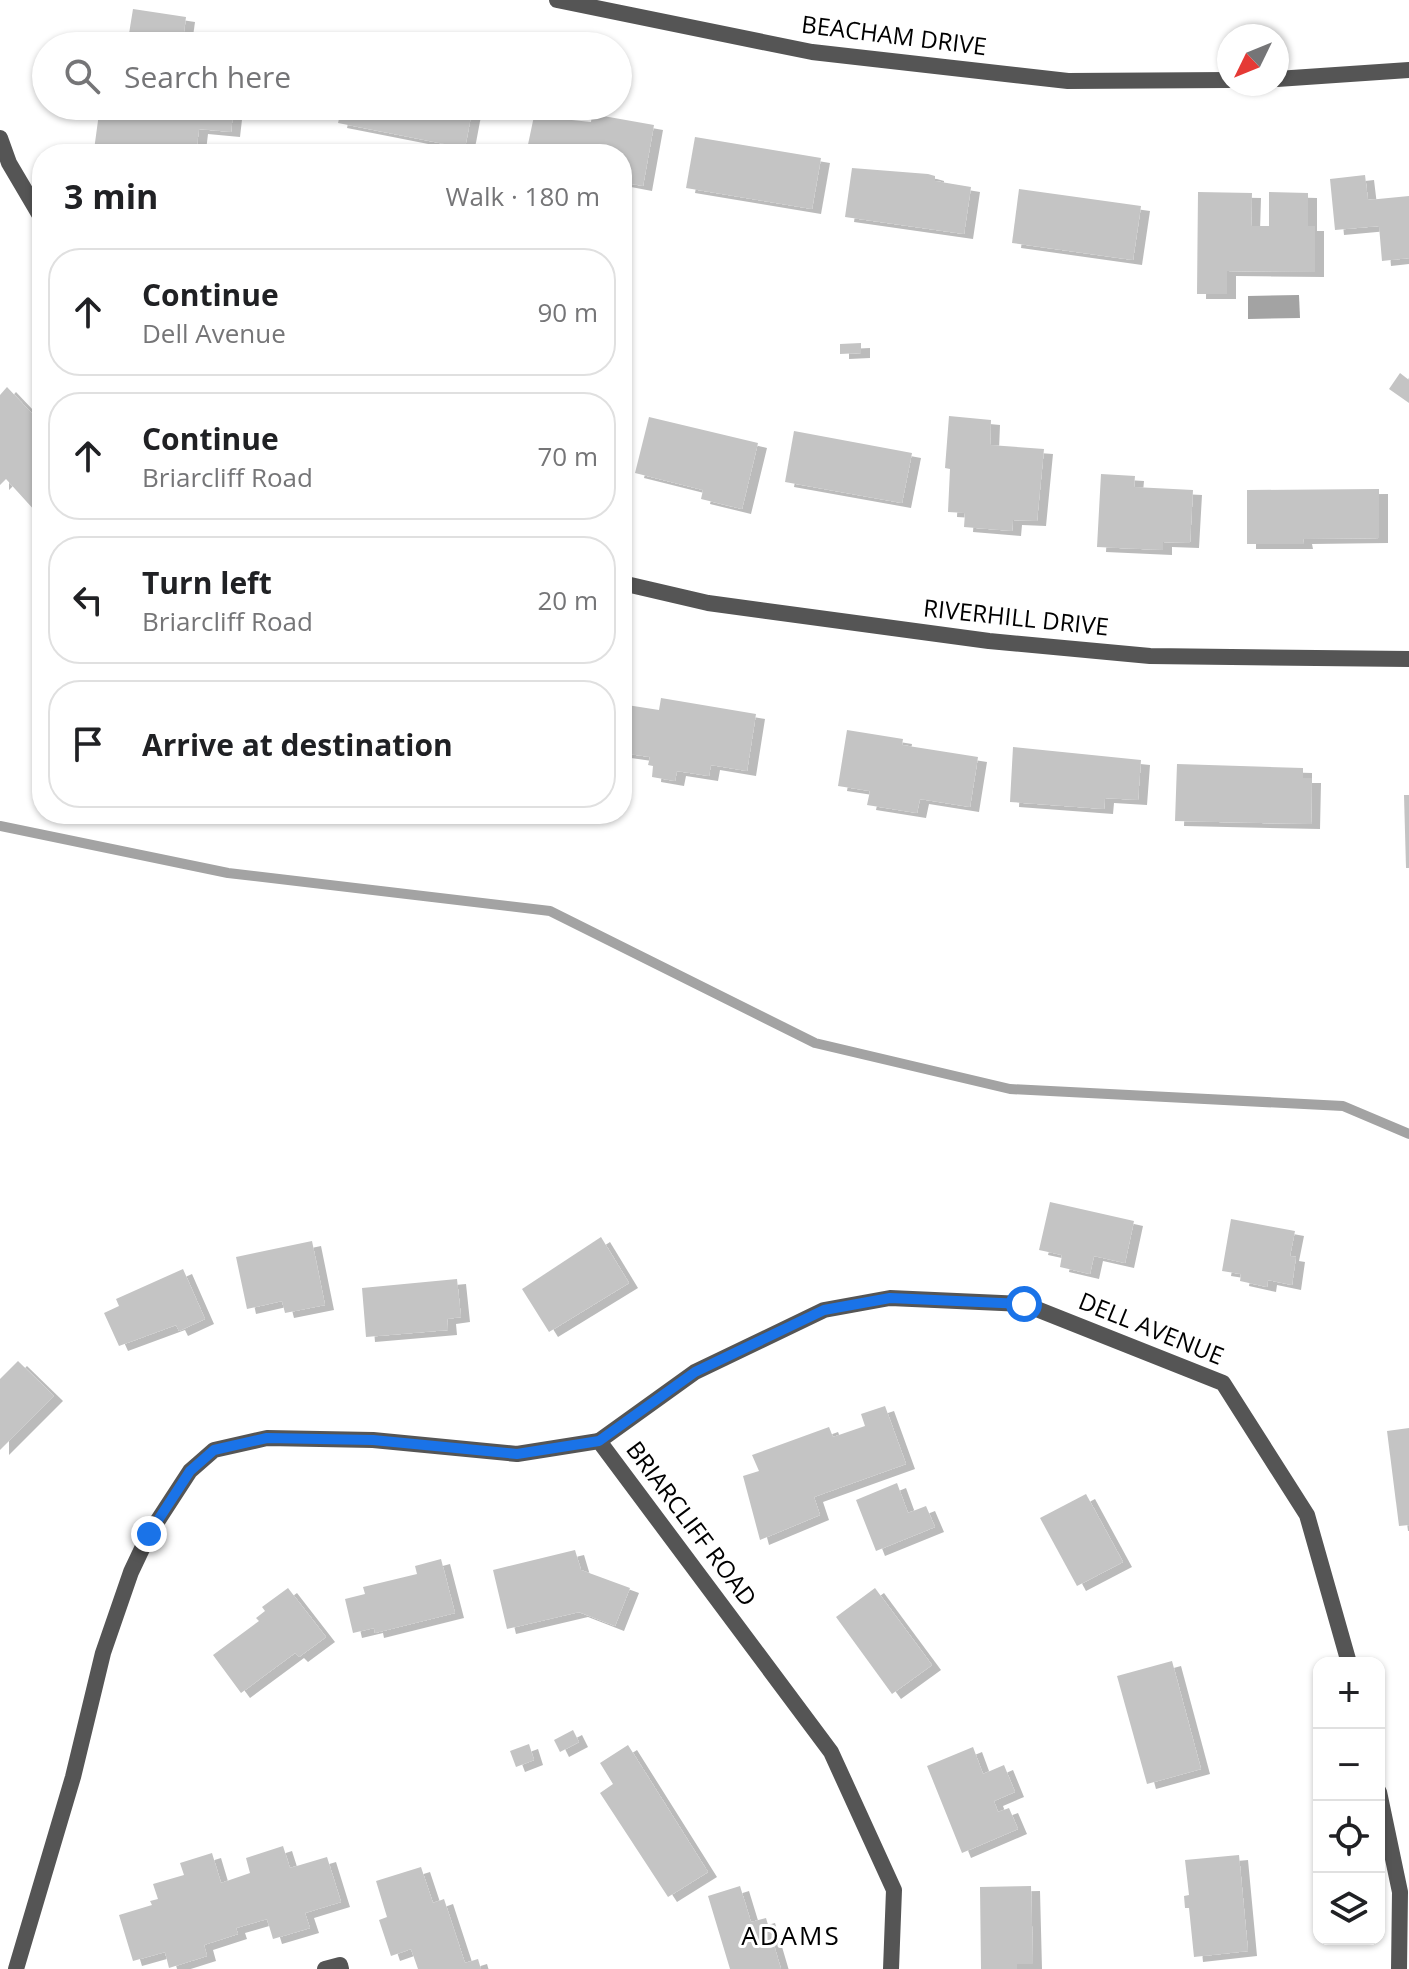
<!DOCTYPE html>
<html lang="en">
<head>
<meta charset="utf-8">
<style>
  :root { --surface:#fff; --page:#f6f6f6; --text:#202124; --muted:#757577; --line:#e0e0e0 }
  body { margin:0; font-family:"Open Sans",sans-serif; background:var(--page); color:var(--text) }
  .controls { position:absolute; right:24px; bottom:24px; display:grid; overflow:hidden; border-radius:16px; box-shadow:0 2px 6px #0004 }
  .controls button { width:72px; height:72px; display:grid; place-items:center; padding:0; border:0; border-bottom:2px solid var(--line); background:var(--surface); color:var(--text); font:40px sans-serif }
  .compass { position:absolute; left:1217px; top:24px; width:72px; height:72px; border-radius:50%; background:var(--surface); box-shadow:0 2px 6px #0004; rotate:227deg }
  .stop { position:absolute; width:24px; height:24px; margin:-18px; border:6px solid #1a73e8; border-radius:50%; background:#fff }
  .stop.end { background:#1a73e8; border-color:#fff; box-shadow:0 2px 8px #0008 }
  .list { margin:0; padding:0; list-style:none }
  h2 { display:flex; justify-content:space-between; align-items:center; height:104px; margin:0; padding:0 32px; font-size:34px }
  h2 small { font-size:26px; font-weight:400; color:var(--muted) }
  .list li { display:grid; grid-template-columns:52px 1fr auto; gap:24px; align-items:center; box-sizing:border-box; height:128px; margin:0 16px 16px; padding:0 16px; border:2px solid var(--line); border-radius:32px }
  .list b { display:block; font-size:30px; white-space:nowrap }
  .list p { margin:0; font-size:26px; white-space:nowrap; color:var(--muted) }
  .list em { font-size:26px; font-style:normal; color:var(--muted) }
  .icon { flex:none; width:44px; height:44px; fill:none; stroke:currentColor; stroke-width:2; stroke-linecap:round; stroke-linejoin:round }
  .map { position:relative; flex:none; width:1409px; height:1969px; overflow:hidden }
  .search { position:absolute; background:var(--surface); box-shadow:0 2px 6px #0004; left:32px; top:32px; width:600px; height:88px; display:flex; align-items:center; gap:20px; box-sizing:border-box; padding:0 28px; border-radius:44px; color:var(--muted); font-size:30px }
  .panel { position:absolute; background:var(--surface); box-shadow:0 2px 6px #0004; left:32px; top:144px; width:600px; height:680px; border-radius:32px }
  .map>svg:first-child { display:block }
</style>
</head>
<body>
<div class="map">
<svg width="1409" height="1969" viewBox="0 0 1409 1969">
  <defs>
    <filter id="shadow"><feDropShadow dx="9" dy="5" stdDeviation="0" flood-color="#0004"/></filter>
  </defs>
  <rect width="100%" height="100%" fill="#fff"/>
  <path fill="#a3a3a3" d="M1299,295L1300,318L1248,319V296Z"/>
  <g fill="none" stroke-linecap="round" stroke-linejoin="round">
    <path stroke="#a3a3a3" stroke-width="10" d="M0,826L228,873L550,911L815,1043L1010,1089L1343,1106L1409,1134"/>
  </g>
  <g fill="#c4c4c4" filter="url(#shadow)">
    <path d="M133,9L186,17L182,46H127Z"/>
    <path d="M100,106L119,109L234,106L231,132L199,129L196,154H112L94,150Z"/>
    <path d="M342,106H473L465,148L338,123Z"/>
    <path d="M592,114L654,125L643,186L622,182V154H526L534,116L591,122Z"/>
    <path d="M695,137L821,158L812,209L686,188Z"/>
    <path d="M852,168L928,174L935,176V181L971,187L964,234L845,217Z"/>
    <path d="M1365,175L1368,200L1409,196V258L1382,261L1379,226L1335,230L1330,179Z"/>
    <path d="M1019,189L1141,206L1133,260L1012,243Z"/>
    <path d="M1198,192L1252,193L1251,226H1269V192L1308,193V226H1315V272L1227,271V294H1197Z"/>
    <path d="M861,343V353L840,354V344Z"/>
    <path d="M1400,373L1409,380V403L1389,389Z"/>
    <path d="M7,387L42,424V506L36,512L6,479L0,485V395Z"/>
    <path d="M949,416L991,420L990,445L1044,449L1037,521L1013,520L1012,531L964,527L965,513L948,512L950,469L945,468Z"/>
    <path d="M649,417L758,443L742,509L701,499L703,490L635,473Z"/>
    <path d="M794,431L912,453L902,503L785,482Z"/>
    <path d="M1101,474L1135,476L1134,487L1193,490L1190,543L1163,542V550L1097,547Z"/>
    <path d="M1379,489V538L1303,539L1304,544H1247V490Z"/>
    <path d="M661,698L756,714L747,771L711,765L709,776L677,771L675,781L652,777L653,766L648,765L650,757L622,753L627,705L659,710Z"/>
    <path d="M847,730L903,739L902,745L978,757L970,807L920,799L917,813L867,805L870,791L838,786Z"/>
    <path d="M1013,747L1141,760L1138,800L1105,798L1104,809L1010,802Z"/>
    <path d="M1177,764L1303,768V778H1312L1311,824L1175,821Z"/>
    <path d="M1404,795H1409V868H1406Z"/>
    <path d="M1050,1202L1134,1221L1125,1263L1094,1256L1090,1274L1060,1267L1062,1255L1039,1250Z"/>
    <path d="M1231,1219L1295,1231L1290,1256L1296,1257L1292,1285L1268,1280L1267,1287L1240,1281L1241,1274L1222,1271Z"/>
    <path d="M601,1237L629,1283L549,1332L522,1289Z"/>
    <path d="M312,1241L325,1305L285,1313L282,1301L247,1309L236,1257Z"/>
    <path d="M183,1269L205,1319L179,1331L176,1325L119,1346L104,1313L119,1306L116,1299Z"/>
    <path d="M457,1279L461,1317L447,1319L448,1330L366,1337L362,1288Z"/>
    <path d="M18,1361L54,1396L0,1450V1379Z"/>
    <path d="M885,1406L906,1464L814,1497L820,1515L760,1540L743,1476L759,1471L752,1455L829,1427L833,1437L865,1426L861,1414Z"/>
    <path d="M1409,1428V1525L1399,1526L1387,1431Z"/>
    <path d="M897,1483L908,1513L926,1506L935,1527L876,1551L856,1500Z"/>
    <path d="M1086,1494L1123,1562L1077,1586L1040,1518Z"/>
    <path d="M575,1550L581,1570L630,1588L615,1626L579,1612L507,1629L493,1570Z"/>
    <path d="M441,1559L455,1613L375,1633L374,1628L353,1633L345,1599L365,1594L363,1587L417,1574L415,1566Z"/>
    <path d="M288,1588L326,1637L299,1657L295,1653L241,1693L213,1655L259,1621L256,1618L265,1611L262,1607Z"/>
    <path d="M875,1588L932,1665L892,1694L836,1617Z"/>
    <path d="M1172,1661L1201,1769L1147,1784L1117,1676Z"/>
    <path d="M573,1730L579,1742L560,1752L554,1740Z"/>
    <path d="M529,1744L534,1760L516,1767L510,1751Z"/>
    <path d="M628,1745L708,1872L668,1897L600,1793L613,1784L600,1763Z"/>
    <path d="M973,1747L983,1774L1004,1765L1015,1792L994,1801L998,1812L1009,1808L1018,1829L962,1853L927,1766Z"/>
    <path d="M283,1846L290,1868L327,1857L341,1902L305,1913L310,1928L273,1939L267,1919L236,1928L238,1934L204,1945L207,1956L169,1968L165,1952L133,1961L119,1915L152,1905L150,1901L158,1899L153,1884L184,1875L180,1863L212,1853L221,1883L250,1873L246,1858Z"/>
    <path d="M1239,1855L1248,1951L1194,1957L1189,1908H1185L1184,1896L1189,1895L1185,1860Z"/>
    <path d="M421,1867L433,1903L444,1899L465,1963L478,1959L481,1969H418L411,1949L391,1956L379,1920L387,1917L376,1881Z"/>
    <path d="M740,1886L751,1922L766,1918L781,1969H730L708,1896Z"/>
    <path d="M1031,1886L1033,1964H1017V1969H981L980,1887Z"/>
  </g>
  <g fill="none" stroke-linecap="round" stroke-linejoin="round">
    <path stroke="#555" stroke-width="16" d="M325,1969L340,1965L341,1969"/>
    <g stroke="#555" stroke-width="16">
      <path d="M557,0L812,52L1068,81L1229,80"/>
      <path d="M1277,79L1409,70"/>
      <path d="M0,138L9,163L42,219"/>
      <path d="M622,583L708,603L989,641L1150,656L1409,659"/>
      <path d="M599,1441L695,1372L824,1310L890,1298L1024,1304L1223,1383L1307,1515L1349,1663"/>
      <path d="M1379,1792L1400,1892L1399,1969"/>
      <path d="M16,1969L73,1777L103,1653L131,1572L149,1534L190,1471L214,1450L267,1438L373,1440L517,1454L599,1441L831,1752L894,1890L891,1969"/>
    </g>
  </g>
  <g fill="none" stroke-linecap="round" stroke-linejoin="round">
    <path stroke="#1a73e8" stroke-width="10" d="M149,1534L190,1471L214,1450L267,1438L373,1440L517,1454L599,1441L695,1372L824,1310L890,1298L1024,1304"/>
  </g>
  <g text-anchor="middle" stroke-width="6" stroke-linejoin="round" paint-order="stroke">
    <g font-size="24" fill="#000" stroke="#fff">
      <text transform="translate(894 36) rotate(7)" y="8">BEACHAM DRIVE</text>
      <text transform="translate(1016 618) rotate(6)" y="8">RIVERHILL DRIVE</text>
      <text transform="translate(1151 1329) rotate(22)" y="8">DELL AVENUE</text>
      <text transform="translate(691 1524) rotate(53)" y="8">BRIARCLIFF ROAD</text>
    </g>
    <g font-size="26" letter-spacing="2" fill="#000" stroke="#fff">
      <text x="791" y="1945">ADAMS</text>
    </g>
  </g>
</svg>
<div class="controls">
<button>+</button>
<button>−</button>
<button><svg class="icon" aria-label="locate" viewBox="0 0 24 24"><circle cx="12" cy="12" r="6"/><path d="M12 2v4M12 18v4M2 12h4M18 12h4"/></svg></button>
<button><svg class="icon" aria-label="layers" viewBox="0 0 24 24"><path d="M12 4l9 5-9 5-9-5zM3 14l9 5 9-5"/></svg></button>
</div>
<svg class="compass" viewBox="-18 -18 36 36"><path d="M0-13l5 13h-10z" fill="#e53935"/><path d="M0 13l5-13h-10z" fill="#757577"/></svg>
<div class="stop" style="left:1024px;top:1304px"></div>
<div class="stop end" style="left:149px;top:1534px"></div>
<div class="search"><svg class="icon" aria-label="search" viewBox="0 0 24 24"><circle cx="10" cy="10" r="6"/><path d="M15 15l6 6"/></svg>Search here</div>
<section class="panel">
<h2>3 min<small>Walk · 180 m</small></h2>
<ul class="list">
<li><svg class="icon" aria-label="ahead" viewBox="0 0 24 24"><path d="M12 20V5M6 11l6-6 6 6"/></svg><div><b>Continue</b><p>Dell Avenue</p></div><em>90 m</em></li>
<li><svg class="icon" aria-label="ahead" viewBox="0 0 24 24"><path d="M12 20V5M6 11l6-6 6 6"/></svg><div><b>Continue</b><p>Briarcliff Road</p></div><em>70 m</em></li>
<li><svg class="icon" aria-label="left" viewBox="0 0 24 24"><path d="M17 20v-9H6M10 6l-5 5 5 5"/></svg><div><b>Turn left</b><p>Briarcliff Road</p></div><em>20 m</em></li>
<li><svg class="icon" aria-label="arrive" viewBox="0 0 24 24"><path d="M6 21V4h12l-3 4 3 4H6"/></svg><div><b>Arrive at destination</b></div></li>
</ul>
</section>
</div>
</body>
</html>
